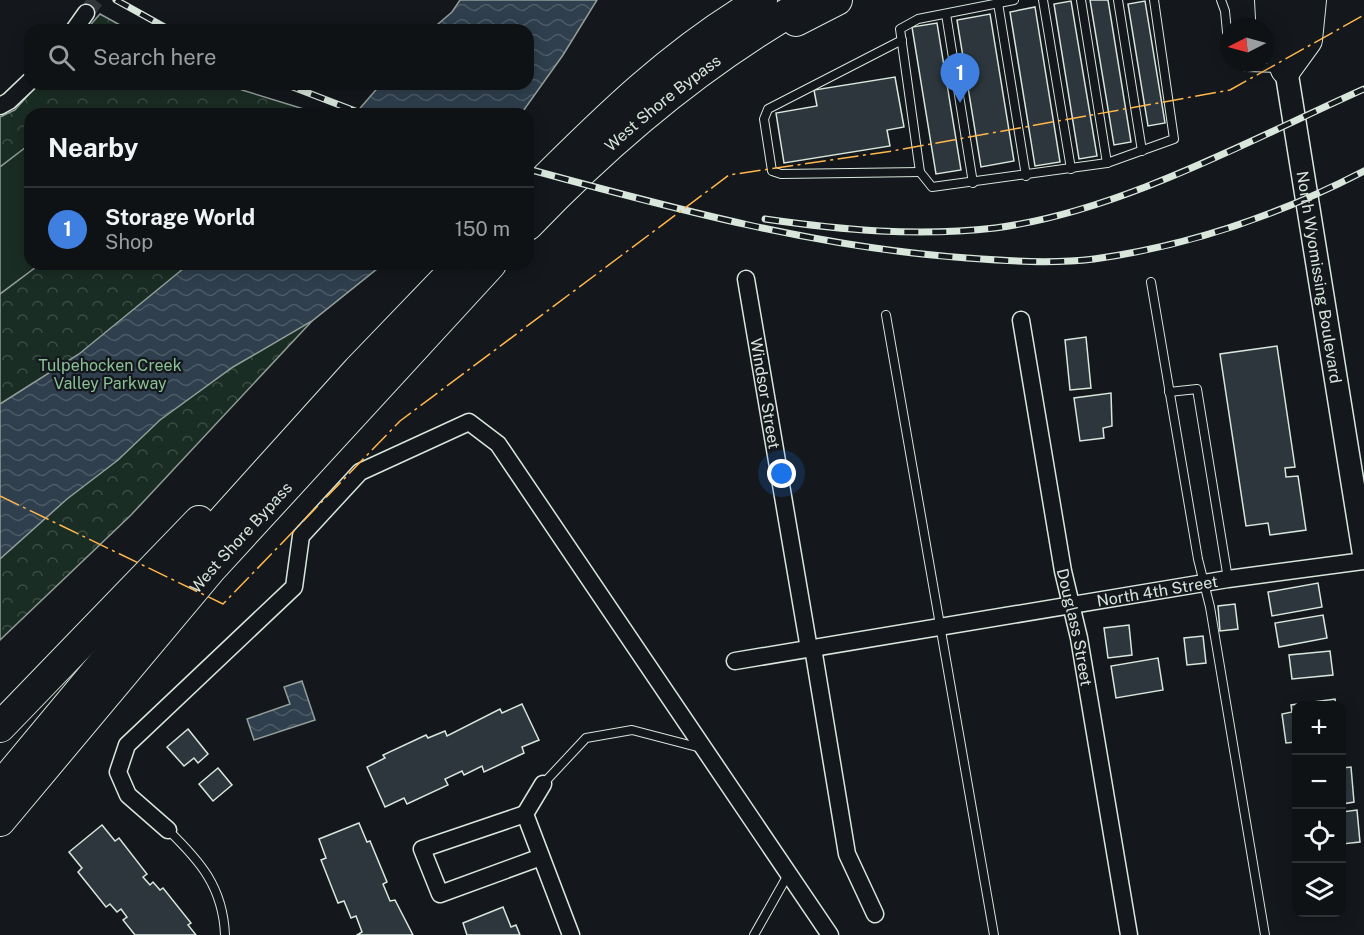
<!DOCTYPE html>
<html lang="en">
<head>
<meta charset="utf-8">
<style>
  :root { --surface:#0f1215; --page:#1d2022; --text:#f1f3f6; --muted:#9b9ea0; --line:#2f3234; --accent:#0f766e }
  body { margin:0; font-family:"Public Sans",sans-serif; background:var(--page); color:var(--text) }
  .controls { position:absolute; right:18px; bottom:18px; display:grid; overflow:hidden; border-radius:12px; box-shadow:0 3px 15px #0003 }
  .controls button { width:54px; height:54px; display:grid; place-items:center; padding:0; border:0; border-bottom:2px solid var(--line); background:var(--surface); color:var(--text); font:30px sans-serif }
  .compass { position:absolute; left:1220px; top:18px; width:54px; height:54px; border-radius:50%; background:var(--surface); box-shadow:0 3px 15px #0003; rotate:264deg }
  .you { position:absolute; left:782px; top:474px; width:21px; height:21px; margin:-15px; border:4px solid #fff; border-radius:50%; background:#1a73e8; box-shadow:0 0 0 9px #1a73e833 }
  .badge { display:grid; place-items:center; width:39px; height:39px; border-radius:50%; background:var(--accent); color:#fff; font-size:20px; font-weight:700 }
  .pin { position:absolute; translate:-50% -50px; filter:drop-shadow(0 2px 3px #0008) }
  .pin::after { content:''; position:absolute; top:32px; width:21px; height:18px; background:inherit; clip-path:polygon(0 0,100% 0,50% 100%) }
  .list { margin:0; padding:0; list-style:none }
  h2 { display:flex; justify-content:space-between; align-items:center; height:78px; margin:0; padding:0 24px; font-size:26px }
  h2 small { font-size:20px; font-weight:400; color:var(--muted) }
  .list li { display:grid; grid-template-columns:39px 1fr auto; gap:18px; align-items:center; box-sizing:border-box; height:84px; padding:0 24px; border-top:2px solid var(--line) }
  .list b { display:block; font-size:22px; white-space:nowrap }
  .list p { margin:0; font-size:20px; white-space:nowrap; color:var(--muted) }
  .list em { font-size:20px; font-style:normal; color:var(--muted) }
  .icon { flex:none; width:33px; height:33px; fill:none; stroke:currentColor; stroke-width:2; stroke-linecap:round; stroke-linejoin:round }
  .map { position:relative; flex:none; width:1364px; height:935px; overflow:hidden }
  .search { position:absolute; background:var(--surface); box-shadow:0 3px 15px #0003; left:24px; top:24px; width:510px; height:66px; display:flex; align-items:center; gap:15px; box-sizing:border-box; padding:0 21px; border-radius:18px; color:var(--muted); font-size:22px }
  .panel { position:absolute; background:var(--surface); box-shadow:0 3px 15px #0003; left:24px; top:108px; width:510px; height:162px; border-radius:18px }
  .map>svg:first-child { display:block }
</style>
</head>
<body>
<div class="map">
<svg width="1364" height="935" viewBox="0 0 1364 935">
  <defs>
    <pattern id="park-crowns" width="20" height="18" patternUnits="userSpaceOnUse" patternTransform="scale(1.5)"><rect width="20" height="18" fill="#1a2d24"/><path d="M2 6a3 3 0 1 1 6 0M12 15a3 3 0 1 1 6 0" fill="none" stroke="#3b4b43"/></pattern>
    <pattern id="water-waves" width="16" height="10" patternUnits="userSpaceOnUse" patternTransform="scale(1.5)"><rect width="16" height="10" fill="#2f3f4d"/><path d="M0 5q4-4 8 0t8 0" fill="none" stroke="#4c5b66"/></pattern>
  </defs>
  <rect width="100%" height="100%" fill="#14181c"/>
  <g fill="url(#park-crowns)" stroke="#939e99" stroke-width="1.5">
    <path d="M100,14L129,30H86Z"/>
    <path d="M38,84H230L242,90L320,114H30V264H383L312,321L131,515L0,640V117L15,110Z"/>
  </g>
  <path fill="#1a2d24" stroke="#939e99" stroke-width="1.5" d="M30,144V264H40L0,294V167Z"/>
  <g fill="url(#water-waves)" stroke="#939e99" stroke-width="1.5">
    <path d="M460,0H597L563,55L521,114H355L381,84H528V30H431L452,12Z"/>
    <path d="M189,264H383L312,321L233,367L160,420L118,460L67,499L0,559V404L79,354Z"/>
    <path d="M302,681L315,720L254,740L247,719L290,704L284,687Z"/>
  </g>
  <g fill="#2c363c" stroke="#d8e6dc" stroke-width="1.5">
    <path d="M1090,0H1108L1131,142L1114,145Z"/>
    <path d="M1071,1L1097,156L1079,159L1054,4Z"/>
    <path d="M1145,1L1165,123L1148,126L1128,4Z"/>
    <path d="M1035,7L1060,162L1035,166L1010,12Z"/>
    <path d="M990,14L1014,161L981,167L957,20Z"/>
    <path d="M937,23L961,170L936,174L912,27Z"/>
    <path d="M895,77L904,127L887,130L890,146L784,163L776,113L817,106L814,90Z"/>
    <path d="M1086,337L1091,388L1070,390L1065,340Z"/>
    <path d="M1277,346L1295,467L1285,468L1286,477L1298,476L1306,530L1270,535L1268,523L1246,526L1220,354Z"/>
    <path d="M1111,393L1112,426L1103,428L1104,438L1080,441L1074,398Z"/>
    <path d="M1318,583L1322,607L1272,616L1268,592Z"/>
    <path d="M1235,604L1238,629L1220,631L1218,606Z"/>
    <path d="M1323,615L1327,638L1279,647L1275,623Z"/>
    <path d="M1129,625L1132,655L1108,658L1104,628Z"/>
    <path d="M1203,636L1206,663L1187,665L1184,638Z"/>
    <path d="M1330,651L1333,675L1292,679L1289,655Z"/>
    <path d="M1158,658L1163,690L1116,698L1111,666Z"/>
    <path d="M1335,699L1336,706H1296V742L1286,743L1282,714L1292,712L1291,705Z"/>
    <path d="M522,704L539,740L522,747L524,753L484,772L482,766L464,775L462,771L445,779L448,785L407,804L404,798L385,807L367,767L385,758L383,755L426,735L428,738L445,731L447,736L500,709L502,713Z"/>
    <path d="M188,729L208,754L198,763L194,758L184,766L167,747Z"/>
    <path d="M1351,767L1354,802L1342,804V768Z"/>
    <path d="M218,768L232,785L213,801L199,784Z"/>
    <path d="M1357,810L1360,842L1342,844V812Z"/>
    <path d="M359,823L367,842L370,841L387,882L383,884L390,901L395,900L413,935H357L362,932L356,916L351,918L344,901L338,903L321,860L326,858L319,839Z"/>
    <path d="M102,825L115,841L119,838L147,874L143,877L150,885L153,882L160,890L163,888L191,923L188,925L196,935H135L123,920L127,917L121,909L117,912L110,904L106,907L78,872L82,868L69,852Z"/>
    <path d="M503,907L511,927L516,925L520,935H467L463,923Z"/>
  </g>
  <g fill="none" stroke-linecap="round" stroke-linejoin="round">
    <path stroke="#313739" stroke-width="16" stroke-dasharray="16 8" stroke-linecap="butt" d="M86,13L96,0"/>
    <g stroke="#d8e6dc" stroke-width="10">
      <g id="lane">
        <path d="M1014,0L918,19L900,29L920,172L932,187L1107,163L1174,139L1154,0"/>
        <path d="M1043,0L1071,169"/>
        <path d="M1081,0L1107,163"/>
        <path d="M1118,0L1142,151"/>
        <path d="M1221,0L1225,11L1229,53"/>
        <path d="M998,3L1026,176"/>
        <path d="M946,14L973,183"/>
        <path d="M902,40L768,109L764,119L772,171L781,174L920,172"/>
        <path d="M1238,63L1246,67L1280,68"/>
        <path d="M1151,282L1198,559L1210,607L1265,935"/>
        <path d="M886,315L994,935"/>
        <path d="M1169,392L1197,389L1228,579"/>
        <path d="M543,784L586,738L632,730L701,748"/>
        <path d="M168,830C200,861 223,887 225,935"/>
        <path d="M754,935L789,873"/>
      </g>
    </g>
    <g stroke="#d8e6dc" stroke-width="19">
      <g id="street">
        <path d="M74,30L86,13"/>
        <path d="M0,106L9,101L30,81"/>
        <path id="s1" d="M746,279L809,649"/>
        <path id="s2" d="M1021,320L1063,571L1079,638L1129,935"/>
        <path d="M813,648L847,854L875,914"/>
        <path id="s3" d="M735,661L1228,579L1364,561"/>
        <path d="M543,784L525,814L571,935"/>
        <path d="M525,814L422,849L440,894L541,857"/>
        <path d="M168,830L128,795L118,772L127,745L294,587L301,536L360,472L469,422L498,444L830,935"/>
      </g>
    </g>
    <g stroke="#d8e6dc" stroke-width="25">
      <g id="secondary">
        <path id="s4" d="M1290,0L1286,69L1364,554"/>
      </g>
    </g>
    <g stroke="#d8e6dc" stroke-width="32">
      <g id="highway">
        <path d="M1270,0L1272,37L1286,69"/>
        <path d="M796,21L837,0"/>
        <path d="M1286,69L1307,40L1311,0"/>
        <path d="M534,190C605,119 675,50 762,0"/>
        <path id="s5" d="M528,225C612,137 705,59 811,0"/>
        <path d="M0,727L199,521"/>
        <path d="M0,787L213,531L358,370L460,264"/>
        <path id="s6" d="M0,821L211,569L491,264"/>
      </g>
    </g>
    <use href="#lane" stroke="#14181c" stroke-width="8"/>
    <use href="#street" stroke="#14181c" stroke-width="16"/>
    <use href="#secondary" stroke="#14181c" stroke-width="22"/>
    <use href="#highway" stroke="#14181c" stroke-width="30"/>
    <g stroke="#d8e6dc" stroke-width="7">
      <g id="rail">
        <path d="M116,0L170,30"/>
        <path d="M285,84L363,114"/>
        <path d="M528,169C671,208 819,248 967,258C1009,261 1052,264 1094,259C1189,246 1279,215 1364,171"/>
        <path d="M765,219C842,230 917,237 995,228C1119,212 1250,140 1364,89"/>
      </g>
    </g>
    <use href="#rail" stroke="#14181c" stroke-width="4.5" stroke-dasharray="14" stroke-linecap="butt"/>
    <path stroke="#ffb74d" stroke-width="1.5" stroke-dasharray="21 4.5 3 4.5" stroke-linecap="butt" d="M0,496L223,604L400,421L729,175L892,151L1230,90L1364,15"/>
  </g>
  <g text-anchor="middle" stroke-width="4.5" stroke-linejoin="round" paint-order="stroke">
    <g font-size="16" fill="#d8e6dc" stroke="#14181c">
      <text dy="6" stroke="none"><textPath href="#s5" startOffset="182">West Shore Bypass</textPath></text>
      <text dy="6" stroke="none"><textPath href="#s4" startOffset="280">North Wyomissing Boulevard</textPath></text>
      <text dy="6" stroke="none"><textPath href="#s1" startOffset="116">Windsor Street</textPath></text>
      <text dy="6" stroke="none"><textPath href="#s6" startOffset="372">West Shore Bypass</textPath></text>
      <text dy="6" stroke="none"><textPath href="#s3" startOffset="428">North 4th Street</textPath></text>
      <text dy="6" stroke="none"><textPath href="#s2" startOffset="312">Douglass Street</textPath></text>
    </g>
    <g font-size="16" fill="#8ac095" stroke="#14181c">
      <text x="110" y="371">Tulpehocken Creek<tspan x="110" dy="18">Valley Parkway</tspan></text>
    </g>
  </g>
</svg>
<div class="controls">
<button>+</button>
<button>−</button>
<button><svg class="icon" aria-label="locate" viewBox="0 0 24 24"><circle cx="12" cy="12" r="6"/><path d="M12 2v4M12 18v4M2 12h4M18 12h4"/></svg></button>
<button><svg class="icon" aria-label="layers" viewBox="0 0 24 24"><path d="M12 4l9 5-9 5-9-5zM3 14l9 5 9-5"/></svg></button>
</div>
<svg class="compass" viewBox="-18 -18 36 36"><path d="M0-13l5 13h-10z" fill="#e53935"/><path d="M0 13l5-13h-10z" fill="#9b9ea0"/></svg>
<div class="you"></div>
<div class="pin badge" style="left:960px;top:103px;background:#3f7fe0">1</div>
<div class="search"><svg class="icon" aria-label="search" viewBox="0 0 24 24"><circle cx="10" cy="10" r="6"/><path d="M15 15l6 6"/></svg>Search here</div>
<section class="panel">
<h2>Nearby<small></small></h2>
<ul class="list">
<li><span class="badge" style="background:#3f7fe0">1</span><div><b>Storage World</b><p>Shop</p></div><em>150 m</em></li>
</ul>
</section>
</div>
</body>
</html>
